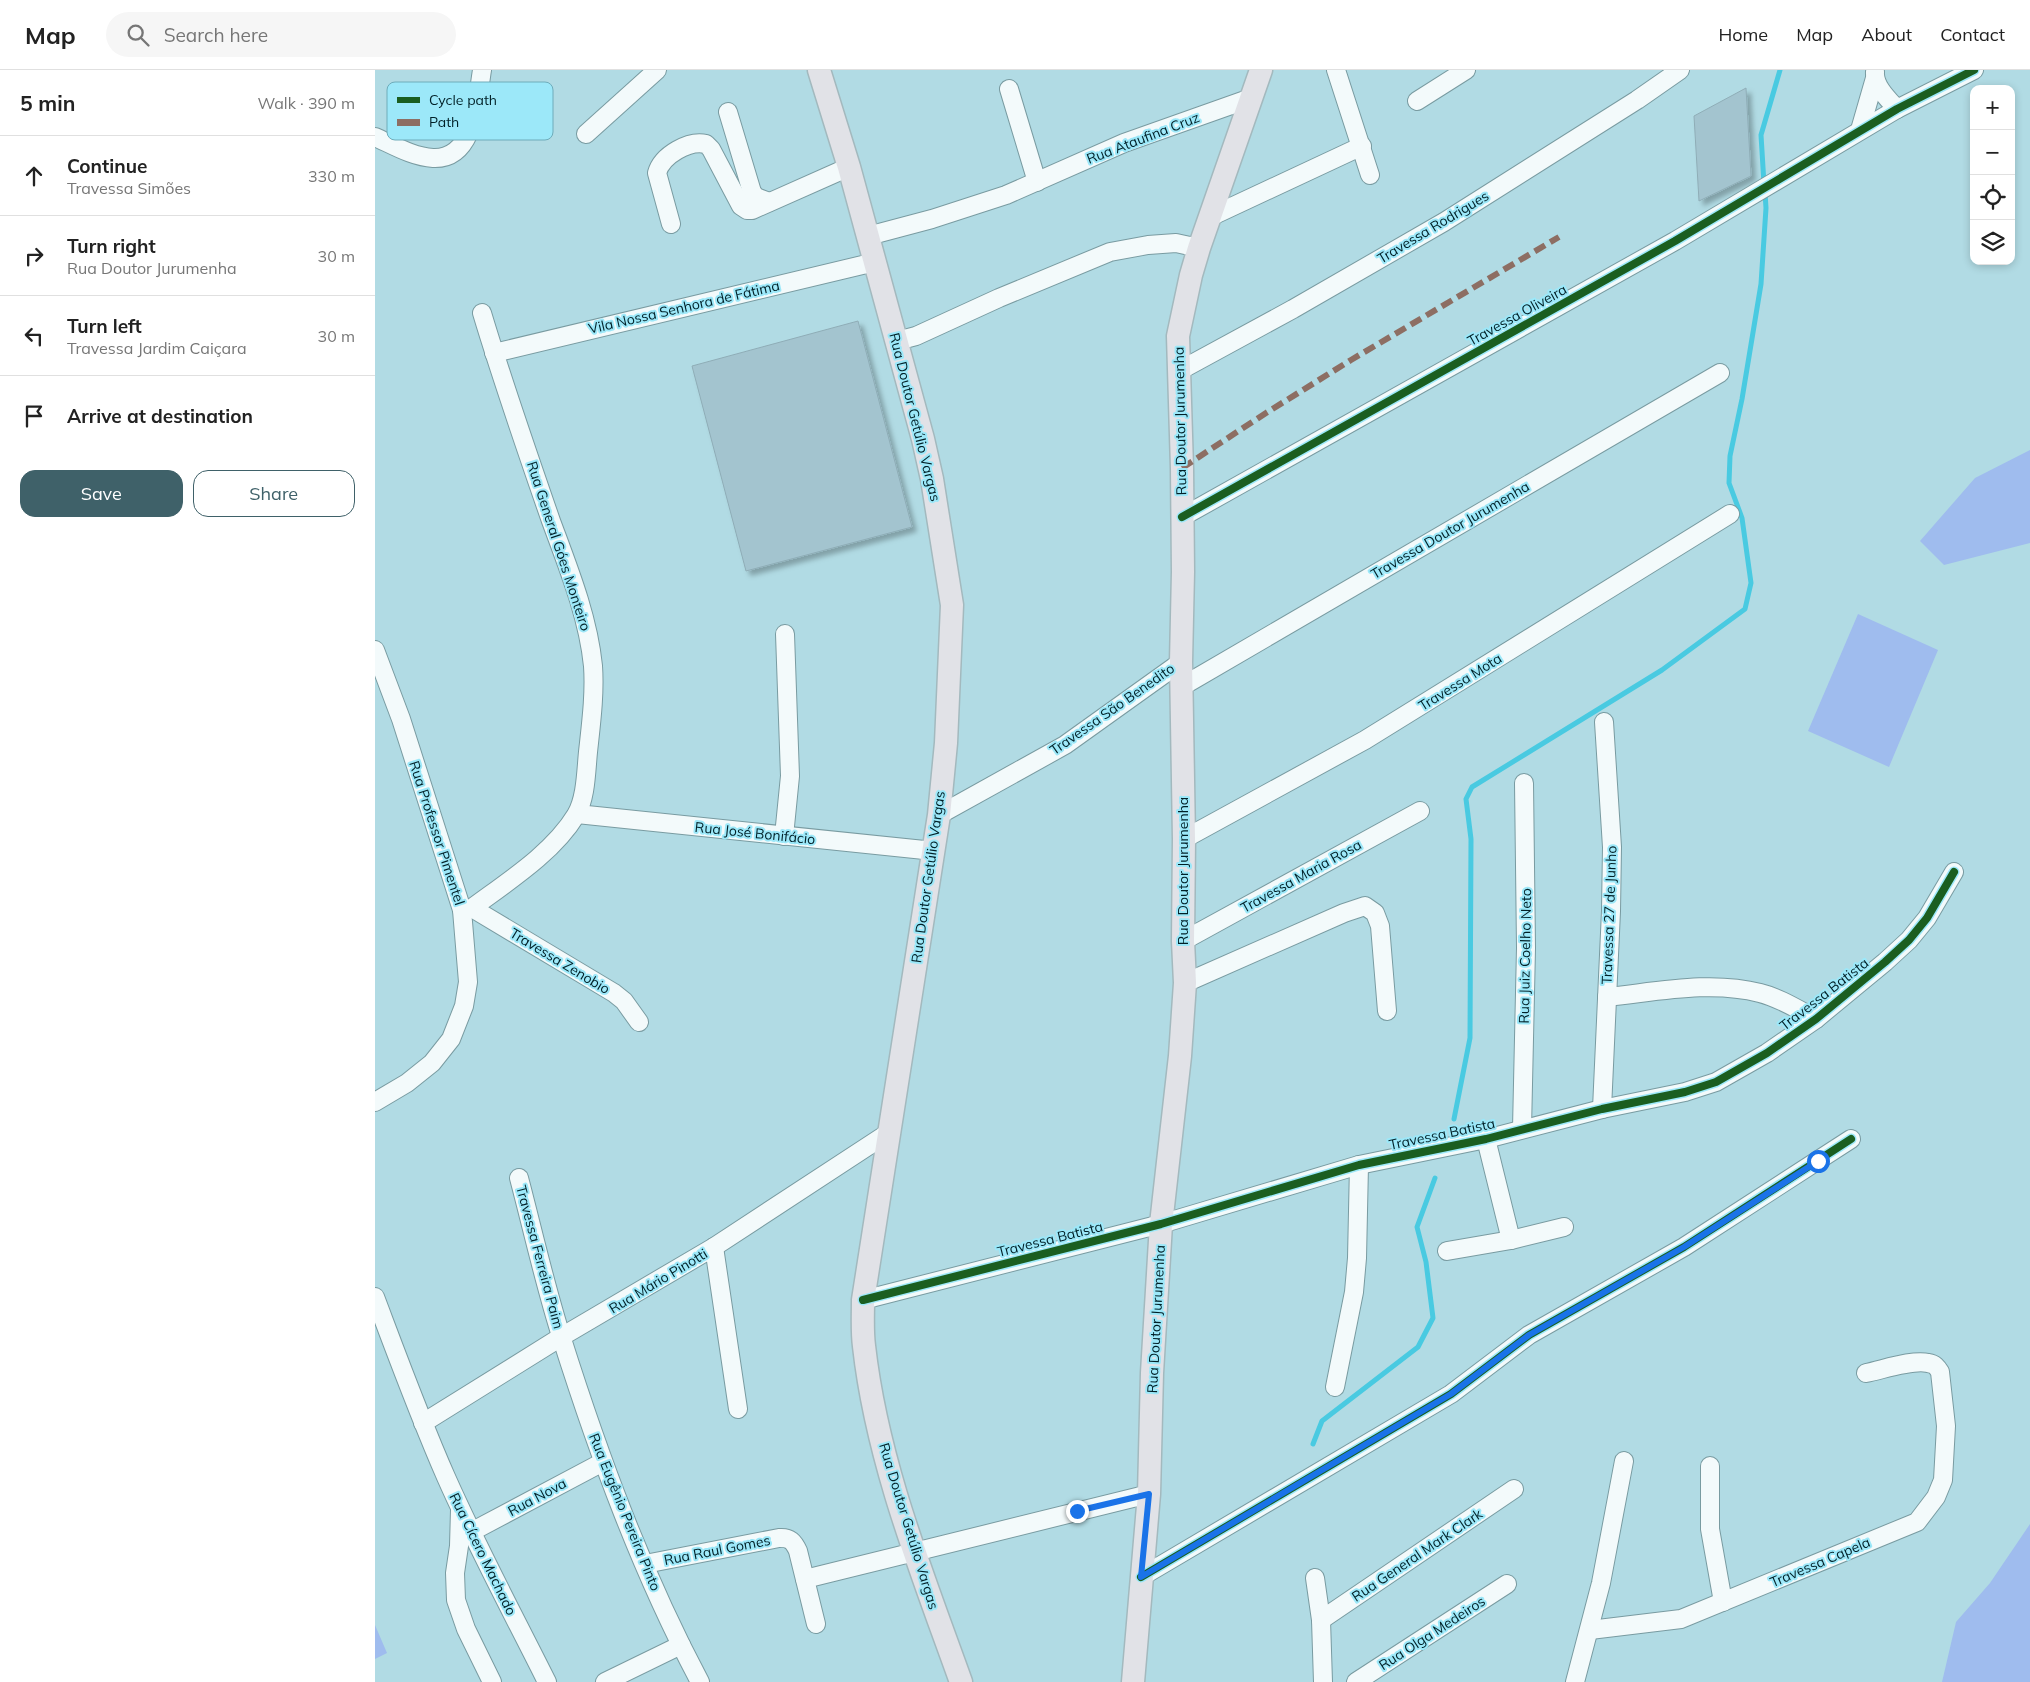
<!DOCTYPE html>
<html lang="en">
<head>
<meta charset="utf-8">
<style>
  :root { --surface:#fff; --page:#f6f6f6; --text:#222; --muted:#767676; --line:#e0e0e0; --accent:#3f6169 }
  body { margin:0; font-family:Mulish,sans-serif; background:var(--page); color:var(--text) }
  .controls { position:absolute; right:15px; top:15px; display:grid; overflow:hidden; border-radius:10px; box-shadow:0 2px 8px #0003 }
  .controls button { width:45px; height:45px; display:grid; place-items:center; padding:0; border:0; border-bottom:1px solid var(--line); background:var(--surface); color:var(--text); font:25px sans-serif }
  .stop { position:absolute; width:15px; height:15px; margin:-11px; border:4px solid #1a73e8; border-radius:50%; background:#fff }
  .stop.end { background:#1a73e8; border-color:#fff; box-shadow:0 1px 5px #0008 }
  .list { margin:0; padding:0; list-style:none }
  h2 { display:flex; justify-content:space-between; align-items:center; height:65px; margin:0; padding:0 20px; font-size:21px }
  h2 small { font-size:16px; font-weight:400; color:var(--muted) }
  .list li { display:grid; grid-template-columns:32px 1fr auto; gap:15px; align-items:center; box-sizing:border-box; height:80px; padding:0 20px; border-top:1px solid var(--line) }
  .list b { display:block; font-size:19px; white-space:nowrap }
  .list p { margin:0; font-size:16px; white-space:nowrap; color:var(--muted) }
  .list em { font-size:16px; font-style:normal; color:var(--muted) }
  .actions { display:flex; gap:10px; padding:15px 20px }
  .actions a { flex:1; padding:11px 0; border:1px solid var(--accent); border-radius:15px; text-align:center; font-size:18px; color:var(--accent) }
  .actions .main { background:var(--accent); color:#fff }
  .icon { flex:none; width:28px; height:28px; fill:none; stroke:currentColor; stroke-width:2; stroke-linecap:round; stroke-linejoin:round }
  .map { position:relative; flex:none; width:1655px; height:1612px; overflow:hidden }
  header { display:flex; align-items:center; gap:30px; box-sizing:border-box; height:70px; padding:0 25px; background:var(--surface); border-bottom:1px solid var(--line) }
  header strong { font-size:24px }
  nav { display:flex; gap:28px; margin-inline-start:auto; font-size:18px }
  .search { width:350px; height:45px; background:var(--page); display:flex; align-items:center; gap:12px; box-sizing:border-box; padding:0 18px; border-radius:28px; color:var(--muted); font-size:19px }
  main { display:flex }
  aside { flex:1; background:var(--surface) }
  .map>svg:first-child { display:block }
</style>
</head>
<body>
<header>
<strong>Map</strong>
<div class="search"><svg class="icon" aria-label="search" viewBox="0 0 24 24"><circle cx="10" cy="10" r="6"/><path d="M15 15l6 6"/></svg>Search here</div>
<nav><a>Home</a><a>Map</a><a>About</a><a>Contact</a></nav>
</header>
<main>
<aside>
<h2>5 min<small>Walk · 390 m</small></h2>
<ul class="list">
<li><svg class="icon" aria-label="ahead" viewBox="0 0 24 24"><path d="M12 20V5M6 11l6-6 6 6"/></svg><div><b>Continue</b><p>Travessa Simões</p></div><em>330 m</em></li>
<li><svg class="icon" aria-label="right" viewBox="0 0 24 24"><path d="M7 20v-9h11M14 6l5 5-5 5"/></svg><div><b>Turn right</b><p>Rua Doutor Jurumenha</p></div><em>30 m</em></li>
<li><svg class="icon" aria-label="left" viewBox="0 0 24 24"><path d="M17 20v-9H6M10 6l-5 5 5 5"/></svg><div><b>Turn left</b><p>Travessa Jardim Caiçara</p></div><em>30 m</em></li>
<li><svg class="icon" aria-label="arrive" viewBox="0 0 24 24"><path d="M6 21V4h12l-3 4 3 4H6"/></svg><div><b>Arrive at destination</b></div></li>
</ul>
<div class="actions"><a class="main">Save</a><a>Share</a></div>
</aside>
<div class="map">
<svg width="1655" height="1612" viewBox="0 0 1655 1612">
  <defs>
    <filter id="shadow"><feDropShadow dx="4.5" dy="4.5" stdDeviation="2.5" flood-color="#0004"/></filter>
  </defs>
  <rect width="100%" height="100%" fill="#b1dbe4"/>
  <g fill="#9fbcee">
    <path d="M1655,380V473L1569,495L1545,471L1600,408Z"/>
    <path d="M1483,544L1563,580L1514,697L1433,661Z"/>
    <path d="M1655,1454V1612H1567L1581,1552L1615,1513Z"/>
    <path d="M0,1555L12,1583L0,1589Z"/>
  </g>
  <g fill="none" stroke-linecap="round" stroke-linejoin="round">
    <g stroke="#49cae1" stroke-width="5">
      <path d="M1389,114L1386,65L1405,0"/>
      <path d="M1079,1049L1095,968L1096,769L1091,729L1097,717L1287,600L1370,539L1376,513L1367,448L1354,413L1355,386L1367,329L1386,214L1391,138L1390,123"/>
      <path d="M938,1374L947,1351L1043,1277L1058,1248L1051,1192L1042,1157L1060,1108"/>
    </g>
  </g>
  <g fill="#a3c4cf" stroke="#8fadb7" filter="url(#shadow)">
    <path d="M1371,18L1376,106L1324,131L1319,46Z"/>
    <path d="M483,251L537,457L371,501L317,296Z"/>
  </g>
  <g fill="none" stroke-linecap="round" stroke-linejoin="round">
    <g stroke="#799ba1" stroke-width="20">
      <g id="minor">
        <path d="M961,0L995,105"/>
        <path d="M1500,2C1499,16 1513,29 1522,39"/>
        <path d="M634,19L662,112"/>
        <path d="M1042,31L1091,0"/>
        <path d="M353,42L377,122L381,127L394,132"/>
        <path d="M1485,60L1500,8"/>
        <path d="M211,64L282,0"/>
        <path d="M0,67C18,75 38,87 58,88C100,90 102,30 107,0"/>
        <path d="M835,147L987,76"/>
        <path d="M296,154L282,103C287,85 314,70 331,74L336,79L366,136L372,140H377L474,97"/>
        <path d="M493,166L557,149L631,125L749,73L876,28"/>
        <path d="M522,271L541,266L624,228L735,182L773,175L801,173L824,178"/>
        <path d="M119,283L500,192"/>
        <path d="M804,301L918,239L1069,152L1262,30L1305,0"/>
        <path d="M807,447L1300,171L1522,39L1599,0"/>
        <path d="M0,580L26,649L87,840L93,912L89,936L76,969L57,993L32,1013L0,1032"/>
        <path d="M806,617L1345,303"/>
        <path d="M202,744L559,781"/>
        <path d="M564,745L690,675L806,592"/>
        <path d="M409,766L415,706L410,564"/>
        <path d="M809,769L990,670L1355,444"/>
        <path d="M97,838L239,923L249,931L264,952"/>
        <path d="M87,840L97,838C132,812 178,783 201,745C211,728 211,702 213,682C216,654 220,624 218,596C213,546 193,497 176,451C152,382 128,313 107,243"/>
        <path d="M808,871L1045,741"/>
        <path d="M810,913L969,843L990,836L1000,843L1005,856L1012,941"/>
        <path d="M1232,927C1281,922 1336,910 1385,923C1405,928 1422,939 1441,949"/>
        <path d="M1227,1039L1236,841L1237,777L1229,652"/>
        <path d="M1147,1059L1151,878L1149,713"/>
        <path d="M1111,1069L1136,1170"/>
        <path d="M144,1108C158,1161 170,1216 187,1269C224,1386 267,1503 325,1612"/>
        <path d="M339,1177L363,1339"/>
        <path d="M1072,1181L1136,1170L1189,1157"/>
        <path d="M0,1227C23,1288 45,1348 71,1407C102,1477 138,1544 172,1612"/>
        <path d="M488,1230L786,1154L984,1095L1111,1069L1227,1039L1310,1022L1341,1012L1392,983L1441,949L1510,892L1534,870L1552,848L1579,802"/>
        <path d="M960,1317L979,1222L982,1188L984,1095"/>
        <path d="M48,1353L186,1267L339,1177L513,1063"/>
        <path d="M1335,1396V1459L1348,1532"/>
        <path d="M85,1440L84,1476L80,1503L81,1530L91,1559L117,1612"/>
        <path d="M96,1462L228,1392"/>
        <path d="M270,1494L404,1468C415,1467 419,1472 423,1481L441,1554"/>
        <path d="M766,1507L1076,1324L1154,1265L1309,1177L1476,1069"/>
        <path d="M940,1508L946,1550L948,1612"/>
        <path d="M430,1509L774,1424"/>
        <path d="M946,1550L1139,1419"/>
        <path d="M1215,1560L1306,1549L1542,1452L1561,1427L1568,1410L1571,1356L1565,1302C1562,1297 1560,1294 1553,1293C1538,1289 1507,1300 1491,1303"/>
        <path d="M230,1612L306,1575"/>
        <path d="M981,1612L1132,1514"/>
        <path d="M1200,1612L1226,1513L1249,1391"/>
      </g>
    </g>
    <g stroke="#a3b9be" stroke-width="25">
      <g id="major">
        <path d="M444,0L474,97L548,369L557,409L577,535L571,673L564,745L488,1230C488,1246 487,1261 489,1276C502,1392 547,1503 586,1612"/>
        <path d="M758,1612L774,1424L777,1303L786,1154L805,986L810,913L808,871L809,769L806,592L808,502L807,398L803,266L816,205L824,178L886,0"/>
      </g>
    </g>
    <use href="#minor" stroke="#f3fafb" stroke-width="18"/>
    <use href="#major" stroke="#e1e2e7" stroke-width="22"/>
    <path stroke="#8d6e63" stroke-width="6" stroke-dasharray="12 6" stroke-linecap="butt" d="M807,398L891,343L976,290L1184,167"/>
    <g stroke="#9ce8f9" stroke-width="11">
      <g id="cycleway">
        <path d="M807,447L1300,171L1522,39L1599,0"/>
        <path d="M488,1230L786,1154L984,1095L1111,1069L1227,1039L1310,1022L1341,1012L1392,983L1441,949L1510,892L1534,870L1552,848L1579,802"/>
        <path d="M766,1507L1076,1324L1154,1265L1309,1177L1476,1069"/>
      </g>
    </g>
    <use href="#cycleway" stroke="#1b5e20" stroke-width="8"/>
  </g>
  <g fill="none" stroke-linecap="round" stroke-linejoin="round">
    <path stroke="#1a73e8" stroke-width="6" d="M702,1441L774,1424L766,1507L1076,1324L1154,1265L1309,1177L1443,1091"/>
  </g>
  <g text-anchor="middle" stroke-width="4" stroke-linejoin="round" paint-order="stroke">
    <g font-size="14" fill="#012027" stroke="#9ce8f9">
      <text transform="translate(768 68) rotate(-21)" y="5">Rua Ataufina Cruz</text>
      <text transform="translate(1058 157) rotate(-31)" y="5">Travessa Rodrigues</text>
      <text transform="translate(309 237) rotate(-13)" y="5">Vila Nossa Senhora de Fátima</text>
      <text transform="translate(1142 245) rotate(-29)" y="5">Travessa Oliveira</text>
      <text transform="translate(540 347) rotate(76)" y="5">Rua Doutor Getúlio Vargas</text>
      <text transform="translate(805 351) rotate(-91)" y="5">Rua Doutor Jurumenha</text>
      <text transform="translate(1075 460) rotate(-30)" y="5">Travessa Doutor Jurumenha</text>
      <text transform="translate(184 476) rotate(72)" y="5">Rua General Góes Monteiro</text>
      <text transform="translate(1085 612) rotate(-32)" y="5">Travessa Mota</text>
      <text transform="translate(737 639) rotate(-35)" y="5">Travessa São Benedito</text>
      <text transform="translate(62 763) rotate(72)" y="5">Rua Professor Pimentel</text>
      <text transform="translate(380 763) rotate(6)" y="5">Rua José Bonifácio</text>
      <text transform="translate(808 801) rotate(-90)" y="5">Rua Doutor Jurumenha</text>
      <text transform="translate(926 806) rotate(-29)" y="5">Travessa Maria Rosa</text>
      <text transform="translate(553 807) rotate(-82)" y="5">Rua Doutor Getúlio Vargas</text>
      <text transform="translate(1234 845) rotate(-88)" y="5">Travessa 27 de Junho</text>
      <text transform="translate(1150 886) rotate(-89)" y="5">Rua Juiz Coelho Neto</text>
      <text transform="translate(185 891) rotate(31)" y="5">Travessa Zenobio</text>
      <text transform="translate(1449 924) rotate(-38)" y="5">Travessa Batista</text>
      <text transform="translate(1067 1064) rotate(-12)" y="5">Travessa Batista</text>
      <text transform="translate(675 1169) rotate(-14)" y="5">Travessa Batista</text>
      <text transform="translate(165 1187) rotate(75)" y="5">Travessa Ferreira Paim</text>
      <text transform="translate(283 1211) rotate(-31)" y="5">Rua Mário Pinotti</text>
      <text transform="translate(781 1249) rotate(-87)" y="5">Rua Doutor Jurumenha</text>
      <text transform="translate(162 1427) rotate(-28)" y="5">Rua Nova</text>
      <text transform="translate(250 1442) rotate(68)" y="5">Rua Eugênio Pereira Pinto</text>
      <text transform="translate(534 1456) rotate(73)" y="5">Rua Doutor Getúlio Vargas</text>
      <text transform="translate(342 1480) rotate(-11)" y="5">Rua Raul Gomes</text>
      <text transform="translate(108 1484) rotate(64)" y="5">Rua Cícero Machado</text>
      <text transform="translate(1042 1485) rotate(-34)" y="5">Rua General Mark Clark</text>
      <text transform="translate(1445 1492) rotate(-23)" y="5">Travessa Capela</text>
      <text transform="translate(1057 1563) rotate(-33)" y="5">Rua Olga Medeiros</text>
    </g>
  </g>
  <rect x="12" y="12" width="166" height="58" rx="8" fill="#9ce8f9" stroke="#6eacba" stroke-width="1"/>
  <rect x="22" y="27" width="23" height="6" fill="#1b5e20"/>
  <rect x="22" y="49" width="23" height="7" fill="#8d6e63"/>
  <g font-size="14" fill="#012027">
    <text x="54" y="35">Cycle path</text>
    <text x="54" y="57">Path</text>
  </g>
</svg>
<div class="controls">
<button>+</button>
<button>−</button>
<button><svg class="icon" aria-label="locate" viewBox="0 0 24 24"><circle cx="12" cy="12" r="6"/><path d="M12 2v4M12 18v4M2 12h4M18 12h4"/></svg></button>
<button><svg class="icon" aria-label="layers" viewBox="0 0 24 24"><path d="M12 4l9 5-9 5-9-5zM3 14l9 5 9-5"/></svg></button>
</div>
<div class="stop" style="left:1443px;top:1091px"></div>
<div class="stop end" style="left:702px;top:1441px"></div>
</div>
</main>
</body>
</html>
